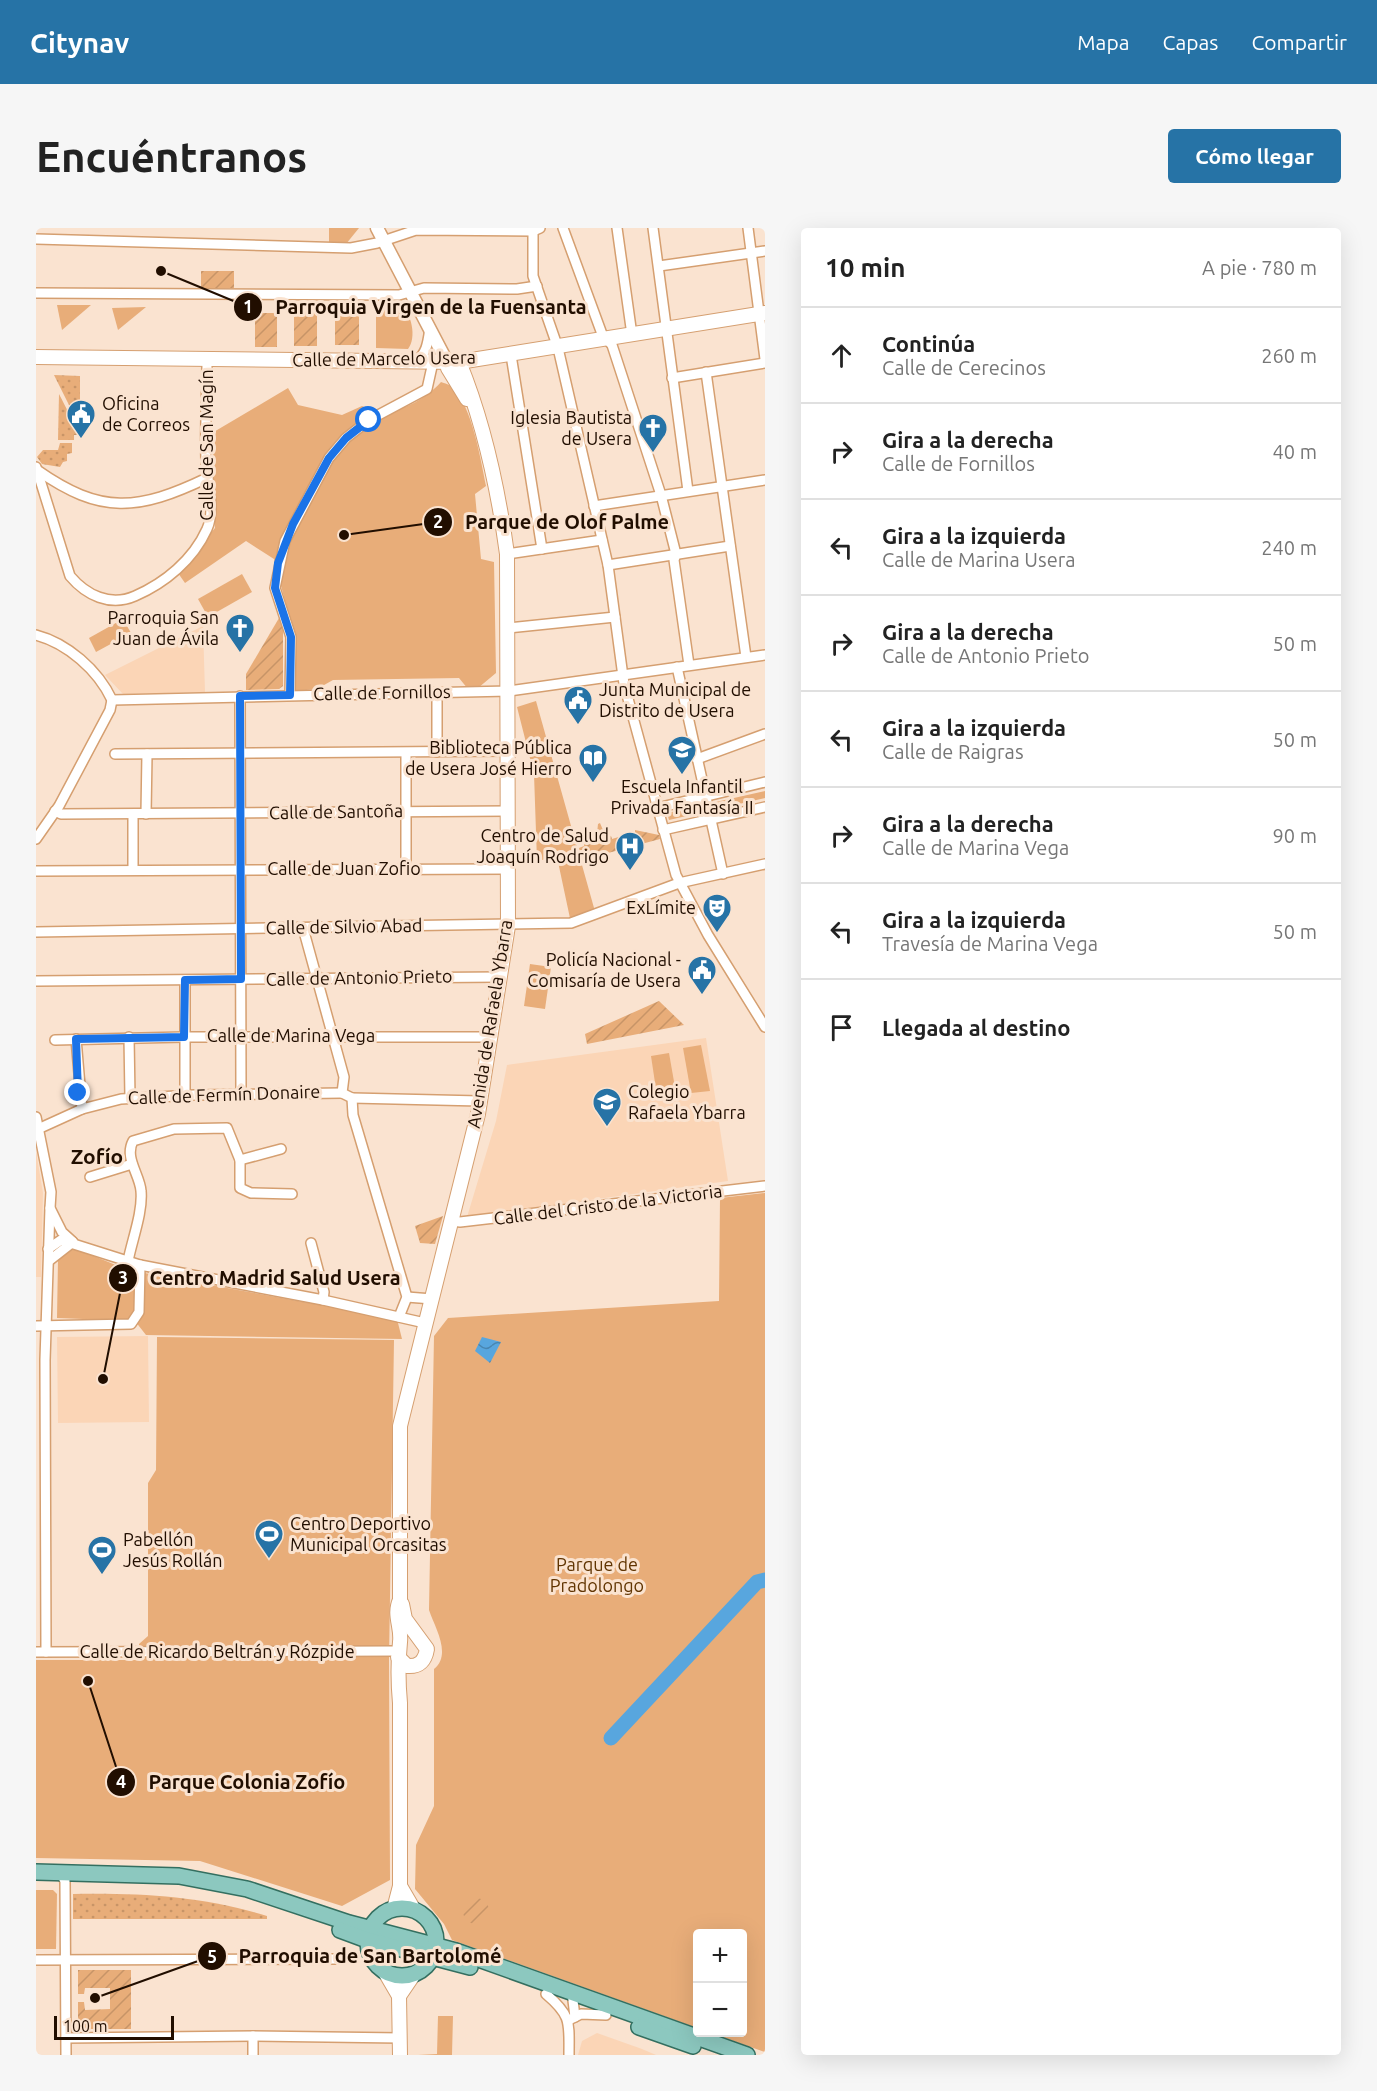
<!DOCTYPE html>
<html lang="es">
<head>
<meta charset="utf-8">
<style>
  :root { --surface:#fff; --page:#f6f6f6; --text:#222; --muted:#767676; --line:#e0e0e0; --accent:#2673a6 }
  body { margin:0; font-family:Ubuntu,sans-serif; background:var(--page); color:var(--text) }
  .controls { position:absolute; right:18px; bottom:18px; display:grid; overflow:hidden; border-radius:6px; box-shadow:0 6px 24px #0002 }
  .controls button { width:54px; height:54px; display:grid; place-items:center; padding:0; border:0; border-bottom:2px solid var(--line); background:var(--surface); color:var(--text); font:30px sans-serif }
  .scale { position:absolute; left:18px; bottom:15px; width:120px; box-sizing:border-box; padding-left:6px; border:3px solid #210e00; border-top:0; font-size:16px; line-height:21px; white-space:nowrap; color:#210e00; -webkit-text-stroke:4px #fae3d0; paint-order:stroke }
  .stop { position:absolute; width:18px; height:18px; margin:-14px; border:4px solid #1a73e8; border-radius:50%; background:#fff }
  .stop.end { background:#1a73e8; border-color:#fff; box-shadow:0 2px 6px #0008 }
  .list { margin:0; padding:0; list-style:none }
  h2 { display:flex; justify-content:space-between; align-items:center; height:78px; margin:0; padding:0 24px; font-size:26px }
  h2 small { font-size:20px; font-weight:400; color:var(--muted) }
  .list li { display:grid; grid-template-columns:39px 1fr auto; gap:18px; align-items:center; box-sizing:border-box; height:96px; padding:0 24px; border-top:2px solid var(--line) }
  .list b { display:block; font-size:22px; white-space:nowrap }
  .list p { margin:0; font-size:20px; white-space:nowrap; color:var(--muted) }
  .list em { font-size:20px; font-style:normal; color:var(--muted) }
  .icon { flex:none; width:33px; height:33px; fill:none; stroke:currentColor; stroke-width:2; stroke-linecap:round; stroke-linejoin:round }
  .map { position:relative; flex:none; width:729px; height:1827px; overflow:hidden; border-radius:6px }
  header { display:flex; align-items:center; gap:36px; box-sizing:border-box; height:84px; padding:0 30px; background:var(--accent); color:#fff }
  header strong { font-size:28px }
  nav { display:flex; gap:33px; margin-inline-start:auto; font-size:21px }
  .intro { display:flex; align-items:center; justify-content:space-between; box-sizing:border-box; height:144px; padding:0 36px }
  h1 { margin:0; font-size:42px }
  .button { padding:15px 27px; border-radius:6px; background:var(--accent); color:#fff; font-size:21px; font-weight:700 }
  main { display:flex; gap:36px; padding:0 36px }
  aside { flex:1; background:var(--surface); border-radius:6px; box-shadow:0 6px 24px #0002 }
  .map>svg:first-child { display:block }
</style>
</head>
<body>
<header>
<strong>Citynav</strong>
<nav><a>Mapa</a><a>Capas</a><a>Compartir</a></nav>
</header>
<div class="intro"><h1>Encuéntranos</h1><a class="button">Cómo llegar</a></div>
<main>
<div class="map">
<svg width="729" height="1827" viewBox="0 0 729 1827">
  <defs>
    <pattern id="grass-dots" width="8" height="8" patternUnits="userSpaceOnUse" patternTransform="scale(1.5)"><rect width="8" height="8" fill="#e8ad79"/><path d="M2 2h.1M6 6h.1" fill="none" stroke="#c79467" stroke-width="1.8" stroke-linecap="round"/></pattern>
    <pattern id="garden-furrows" width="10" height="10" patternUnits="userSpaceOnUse" patternTransform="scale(1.5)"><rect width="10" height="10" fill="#e8ad79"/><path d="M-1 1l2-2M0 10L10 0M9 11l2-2" fill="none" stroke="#c79467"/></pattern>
    <pattern id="water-waves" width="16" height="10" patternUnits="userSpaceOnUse" patternTransform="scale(1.5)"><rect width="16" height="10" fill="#58a6de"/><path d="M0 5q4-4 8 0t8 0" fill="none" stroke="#4886b2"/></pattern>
  </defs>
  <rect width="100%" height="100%" fill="#fae3d0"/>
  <g fill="#fbd5b6">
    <path d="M167,398L169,464L87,466L69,447Z"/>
    <path d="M670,810L692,953L431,989L460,893L471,837Z"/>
    <path d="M0,923L7,965L5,1049H0Z"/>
    <path d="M112,1108L113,1194L22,1195L21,1109Z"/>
    <path d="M561,1805L606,1821L620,1827H542L546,1813Z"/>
  </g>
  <g fill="url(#grass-dots)">
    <path d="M18,147L44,148V199Z"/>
    <path d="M23,166L44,207H38V212H22Z"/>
    <path d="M24,215H36V225L31,226V233L27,234L24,239L6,236L1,229L7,222H22Z"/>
    <path d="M37,1666C107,1665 164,1668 231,1688V1691H37Z"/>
  </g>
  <g fill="#e8ad79">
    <path d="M293,0H323L310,16L293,15Z"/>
    <path d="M338,75C345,75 357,72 363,76C376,84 381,110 372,121L340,120V81Z"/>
    <path d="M21,77H55L26,102Z"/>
    <path d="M110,79L82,102L76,80Z"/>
    <path d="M405,154C408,155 415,157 417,160C436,178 445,233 450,258L439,266L445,331L458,334L460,445L442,460L432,461L423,450L297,452L281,461L260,463L259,411L238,331L210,313L149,355L142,345L179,300L176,205L252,160L262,177L306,187L326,178C353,192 386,175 405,154Z"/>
    <path d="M206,346L216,364L172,389L162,371Z"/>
    <path d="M87,391L95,405L60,424L53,410Z"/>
    <path d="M500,473L560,687L535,695L521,629L501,633L498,546L481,479Z"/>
    <path d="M729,563V570L633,592L631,585Z"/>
    <path d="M494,736L515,739L509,781L488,778Z"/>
    <path d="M665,817L674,863L655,865L647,820Z"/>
    <path d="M633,825L640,865L621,868L615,828Z"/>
    <path d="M729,965V1824L675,1805L706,1804V1706H662L661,1800L416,1712L408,1696L379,1661L380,1617L398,1578V1441C416,1426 399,1400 393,1382L398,1108L412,1090L683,1073L684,970Z"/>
    <path d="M38,1020L92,1042L361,1091L366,1111L110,1107L99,1093L21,1090L22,1032Z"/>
    <path d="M121,1109L358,1112L353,1433L354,1652L306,1678L164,1633L0,1630V1432H103V1416L112,1408V1255L120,1242Z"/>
    <path d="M0,1662H17L21,1666L20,1721H0Z"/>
    <path d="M402,1788H417L416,1827H382L401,1826Z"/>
  </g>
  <g fill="url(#garden-furrows)">
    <path d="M165,43H198V60L165,61Z"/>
    <rect x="258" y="84" width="23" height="34"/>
    <rect x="299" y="84" width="24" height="33"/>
    <rect x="219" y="85" width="22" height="34"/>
    <path d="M243,390L247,400V458L243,461L210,462V446Z"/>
    <path d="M564,595L569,607L575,608L576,611L599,604V602L623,607L624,611L546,632L543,620L548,618L549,600L552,599L560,615L562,596Z"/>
    <path d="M623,773L648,797L551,816L549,806Z"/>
    <path d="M407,988L399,1016L384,1015L379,998Z"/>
    <circle cx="440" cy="1683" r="13"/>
    <path d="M42,1742H95V1801H42V1774H48L49,1782L74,1781V1760H49L48,1766H42Z"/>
  </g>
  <path fill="url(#water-waves)" d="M446,1109L465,1114L454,1135L439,1123Z"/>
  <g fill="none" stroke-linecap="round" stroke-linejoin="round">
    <path stroke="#58a6de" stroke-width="15" d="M575,1510L721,1354L729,1352"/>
    <g stroke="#d59f70" stroke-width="12">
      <g id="minor">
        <path d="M527,0L566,106L576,117L625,267L640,326L638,332L653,437"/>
        <path d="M581,0L596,107"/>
        <path d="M617,0L652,263"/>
        <path d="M712,0L729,131"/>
        <path d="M497,3V48L522,120L572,337L588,456L640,647L672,707L729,799"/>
        <path d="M0,11L315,20L341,15L380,2L497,3L504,0"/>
        <path d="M623,38L729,23"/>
        <path d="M0,65L363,67L388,60L481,61L501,58"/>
        <path d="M475,127L506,321"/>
        <path d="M379,134C391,126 392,114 394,100"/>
        <path d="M670,144L710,429"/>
        <path d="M636,150L729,135"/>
        <path d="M0,239L34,348C50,367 74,379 99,368C129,355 157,332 171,301C180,281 171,253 170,232C169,199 171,165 171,131"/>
        <path d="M1,242C65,287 102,283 171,250"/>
        <path d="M558,278L729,252"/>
        <path d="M471,326L566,312"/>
        <path d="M572,337L694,318"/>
        <path d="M472,400L579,389"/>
        <path d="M0,407C31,415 62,442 76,472"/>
        <path d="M641,439L687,646"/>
        <path d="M401,464V524"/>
        <path d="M254,467L255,409L239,360L249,313L293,230L310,210L333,192L391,161L397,134"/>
        <path d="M204,468L205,865"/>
        <path d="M76,472L473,463L729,427"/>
        <path d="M370,525V641"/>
        <path d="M79,526L472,523"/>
        <path d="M661,531L729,506"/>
        <path d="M621,580L729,554"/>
        <path d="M19,583L25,586L473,583"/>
        <path d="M97,586V642"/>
        <path d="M110,586L111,526"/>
        <path d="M627,602L729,579"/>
        <path d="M0,611L23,578L74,482L76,472"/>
        <path d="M0,643L472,641"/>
        <path d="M267,700L308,849L306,865L316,870L317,887L371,1069L363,1089"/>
        <path d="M0,704L535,695L643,655L729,636"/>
        <path d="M149,752V867"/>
        <path d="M0,753L465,749"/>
        <path d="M93,809L94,870"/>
        <path d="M40,811L46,881"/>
        <path d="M19,812L148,809H455"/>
        <path d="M316,870L444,873"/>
        <path d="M0,889L15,964L14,980L26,1004L36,1013"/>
        <path d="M2,901L46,881L85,871L158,867L306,865"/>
        <path d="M204,932L245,921"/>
        <path d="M54,949L96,936"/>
        <path d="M416,993L424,994L729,958"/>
        <path d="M275,1015L288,1064L287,1072"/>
        <path d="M12,1021L25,1012L104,1037L287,1072L389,1095"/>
        <path d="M14,1032L37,1014"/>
        <path d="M92,1033C96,1012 107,984 105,963C104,947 88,930 97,913L138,901L191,900L204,932V960L215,965L256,966"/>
        <path d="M371,1069L396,1071"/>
        <path d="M0,1098L95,1096L103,1084L104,1037"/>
        <path d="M0,1424L362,1423"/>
        <path d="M10,1424L9,1132L14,980"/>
        <path d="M24,1644L29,1653L30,1827"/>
        <path d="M0,1732L305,1731"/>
        <path d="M536,1764L539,1789"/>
        <path d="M510,1766C536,1788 533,1795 533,1827"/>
        <path d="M533,1792L545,1786L570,1787"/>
        <path d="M30,1810L217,1808L364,1810"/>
        <path d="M217,1827V1808"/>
      </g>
    </g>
    <g stroke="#d59f70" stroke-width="15">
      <path id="tertiary" d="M341,0L411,134"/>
    </g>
    <g stroke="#d59f70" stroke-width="16">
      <g id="secondary">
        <path d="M0,129L423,134L729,85"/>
        <path d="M411,134L412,140L431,171"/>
        <path d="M362,1429L371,1438C383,1439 389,1433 391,1421L369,1391L366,1376"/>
        <path d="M364,1658L378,1682"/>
        <path d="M358,1681L364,1658V1475C362,1454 362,1434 364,1414C366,1399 357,1387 364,1372V1198L442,886L472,698L471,326C462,260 448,195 423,134"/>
        <path d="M349,1744L363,1768L364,1827"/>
        <path d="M363,1768L378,1746"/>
      </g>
    </g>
    <g stroke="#346f60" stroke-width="18">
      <g id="primary">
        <path d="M0,1644L143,1648L211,1661L313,1695L420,1723L711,1827"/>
        <circle cx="366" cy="1714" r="34"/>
        <path d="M304,1702L331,1712L434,1739"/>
        <path d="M603,1799L657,1818"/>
      </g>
    </g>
    <use href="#minor" stroke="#fff" stroke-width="9"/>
    <use href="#tertiary" stroke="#fff" stroke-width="12"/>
    <use href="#secondary" stroke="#fff" stroke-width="14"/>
    <use href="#primary" stroke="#8cc8bf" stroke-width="15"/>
  </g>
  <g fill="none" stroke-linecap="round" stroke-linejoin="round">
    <path stroke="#1a73e8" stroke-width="8" d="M42,865L40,811L148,809L149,752L205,751L204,468L254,467L255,409L239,360L242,335L257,296L293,230L310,210L333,192"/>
  </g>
  <defs>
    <g id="civic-pin" transform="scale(1.5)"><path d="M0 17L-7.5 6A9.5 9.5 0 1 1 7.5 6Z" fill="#2673a6" stroke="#fae3d0"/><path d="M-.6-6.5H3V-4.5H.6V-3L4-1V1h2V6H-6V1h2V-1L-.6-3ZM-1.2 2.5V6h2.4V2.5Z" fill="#fff"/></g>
    <g id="church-pin" transform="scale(1.5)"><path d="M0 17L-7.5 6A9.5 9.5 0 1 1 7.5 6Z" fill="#2673a6" stroke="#fae3d0"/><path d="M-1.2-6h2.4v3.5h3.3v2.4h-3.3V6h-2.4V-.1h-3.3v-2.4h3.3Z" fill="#fff"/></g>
    <g id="school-pin" transform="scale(1.5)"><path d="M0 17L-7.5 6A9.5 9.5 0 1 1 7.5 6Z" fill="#2673a6" stroke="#fae3d0"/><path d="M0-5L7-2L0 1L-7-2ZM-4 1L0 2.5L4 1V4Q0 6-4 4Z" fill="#fff"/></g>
    <g id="library-pin" transform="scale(1.5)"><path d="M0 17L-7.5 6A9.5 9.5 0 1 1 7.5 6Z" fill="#2673a6" stroke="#fae3d0"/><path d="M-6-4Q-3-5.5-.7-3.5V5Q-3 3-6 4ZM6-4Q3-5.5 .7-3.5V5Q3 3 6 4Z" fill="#fff"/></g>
    <g id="hospital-pin" transform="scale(1.5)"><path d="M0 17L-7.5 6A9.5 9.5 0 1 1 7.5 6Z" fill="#2673a6" stroke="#fae3d0"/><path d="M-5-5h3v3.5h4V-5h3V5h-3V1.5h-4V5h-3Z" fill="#fff"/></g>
    <g id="theatre-pin" transform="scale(1.5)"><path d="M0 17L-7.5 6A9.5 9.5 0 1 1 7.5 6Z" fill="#2673a6" stroke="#fae3d0"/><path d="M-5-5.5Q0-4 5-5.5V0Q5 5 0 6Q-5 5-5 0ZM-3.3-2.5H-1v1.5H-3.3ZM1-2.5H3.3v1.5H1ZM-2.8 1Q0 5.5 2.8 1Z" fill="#fff"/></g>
    <g id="stadium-pin" transform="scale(1.5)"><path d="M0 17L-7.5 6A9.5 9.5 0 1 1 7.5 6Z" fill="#2673a6" stroke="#fae3d0"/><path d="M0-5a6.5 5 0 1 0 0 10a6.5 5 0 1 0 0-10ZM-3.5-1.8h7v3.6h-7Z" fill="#fff"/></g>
  </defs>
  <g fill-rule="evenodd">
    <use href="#civic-pin" x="45" y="186"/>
    <use href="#church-pin" x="617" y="200"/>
    <use href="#church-pin" x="204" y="400"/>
    <use href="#civic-pin" x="542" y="472"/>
    <use href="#school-pin" x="646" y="522"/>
    <use href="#library-pin" x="557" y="530"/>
    <use href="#hospital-pin" x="594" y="618"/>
    <use href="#theatre-pin" x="681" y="680"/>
    <use href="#civic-pin" x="666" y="742"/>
    <use href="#school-pin" x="571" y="874"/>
    <use href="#stadium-pin" x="233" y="1306"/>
    <use href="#stadium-pin" x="66" y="1322"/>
  </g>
  <g text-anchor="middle" stroke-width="6" stroke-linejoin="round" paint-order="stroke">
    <g font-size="18" fill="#210e00" stroke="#fae3d0">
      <text transform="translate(348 131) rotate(-1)" y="6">Calle de Marcelo Usera</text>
      <text transform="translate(171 217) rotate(-90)" y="6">Calle de San Magín</text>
      <text transform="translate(346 465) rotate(-1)" y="6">Calle de Fornillos</text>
      <text transform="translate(300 584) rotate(-1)" y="6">Calle de Santoña</text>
      <text x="308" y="647">Calle de Juan Zofio</text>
      <text transform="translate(308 699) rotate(-1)" y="6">Calle de Silvio Abad</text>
      <text transform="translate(323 750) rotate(-1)" y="6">Calle de Antonio Prieto</text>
      <text transform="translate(454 796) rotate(-81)" y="6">Avenida de Rafaela Ybarra</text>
      <text x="255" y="814">Calle de Marina Vega</text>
      <text transform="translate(188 867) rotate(-2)" y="6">Calle de Fermín Donaire</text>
      <text transform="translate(572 977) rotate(-7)" y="6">Calle del Cristo de la Victoria</text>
      <text x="181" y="1430">Calle de Ricardo Beltrán y Rózpide</text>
    </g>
    <g font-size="18" fill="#210e00" stroke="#fae3d0" text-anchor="end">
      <text x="66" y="182" text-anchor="start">Oficina<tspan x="66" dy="21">de Correos</tspan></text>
      <text x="596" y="196">Iglesia Bautista<tspan x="596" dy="21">de Usera</tspan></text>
      <text x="183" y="396">Parroquia San<tspan x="183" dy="21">Juan de Ávila</tspan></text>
      <text x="563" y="468" text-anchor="start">Junta Municipal de<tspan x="563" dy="21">Distrito de Usera</tspan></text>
      <text x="536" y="526">Biblioteca Pública<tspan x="536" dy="21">de Usera José Hierro</tspan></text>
      <text x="646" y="565" text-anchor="middle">Escuela Infantil<tspan x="646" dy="21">Privada Fantasía II</tspan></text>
      <text x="573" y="614">Centro de Salud<tspan x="573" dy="21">Joaquín Rodrigo</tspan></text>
      <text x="660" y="686">ExLímite</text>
      <text x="645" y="738">Policía Nacional -<tspan x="645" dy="21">Comisaría de Usera</tspan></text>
      <text x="592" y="870" text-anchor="start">Colegio<tspan x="592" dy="21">Rafaela Ybarra</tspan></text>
      <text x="254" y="1302" text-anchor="start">Centro Deportivo<tspan x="254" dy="21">Municipal Orcasitas</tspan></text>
      <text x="87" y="1318" text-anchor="start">Pabellón<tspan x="87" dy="21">Jesús Rollán</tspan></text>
    </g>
    <g font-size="18" fill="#613502" stroke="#fae3d0">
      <text x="561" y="1343">Parque de<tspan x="561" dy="21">Pradolongo</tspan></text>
    </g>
    <g font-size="21" font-weight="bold" fill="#210e00" stroke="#fae3d0">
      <text x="61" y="936">Zofío</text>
    </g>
  </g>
  <path fill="none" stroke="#210e00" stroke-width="2" d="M125 43L212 79M308 307L402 294M67 1151L87 1050M52 1453L85 1554M59 1770L176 1728"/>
  <g fill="#210e00" stroke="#fae3d0" stroke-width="2">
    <circle cx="125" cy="43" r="6"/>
    <circle cx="308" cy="307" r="6"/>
    <circle cx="67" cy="1151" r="6"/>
    <circle cx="52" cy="1453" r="6"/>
    <circle cx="59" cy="1770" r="6"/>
    <circle cx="212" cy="79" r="15"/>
    <circle cx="402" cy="294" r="15"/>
    <circle cx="87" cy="1050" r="15"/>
    <circle cx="85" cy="1554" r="15"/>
    <circle cx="176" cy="1728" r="15"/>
  </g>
  <g font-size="18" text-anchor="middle" font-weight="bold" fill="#fff">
    <text x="212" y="85">1</text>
    <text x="402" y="300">2</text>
    <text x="87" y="1056">3</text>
    <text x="85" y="1560">4</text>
    <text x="176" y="1735">5</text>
  </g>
  <g font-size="20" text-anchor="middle" font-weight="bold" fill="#210e00" stroke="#fae3d0" stroke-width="6" stroke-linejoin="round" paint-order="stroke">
    <text x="395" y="86">Parroquia Virgen de la Fuensanta</text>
    <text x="531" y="301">Parque de Olof Palme</text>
    <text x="239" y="1057">Centro Madrid Salud Usera</text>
    <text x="211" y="1561">Parque Colonia Zofío</text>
    <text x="334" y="1735">Parroquia de San Bartolomé</text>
  </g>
</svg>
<div class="controls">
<button>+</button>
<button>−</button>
</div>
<div class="scale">100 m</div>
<div class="stop" style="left:333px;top:192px"></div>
<div class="stop end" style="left:42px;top:865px"></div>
</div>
<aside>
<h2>10 min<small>A pie · 780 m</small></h2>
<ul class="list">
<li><svg class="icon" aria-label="ahead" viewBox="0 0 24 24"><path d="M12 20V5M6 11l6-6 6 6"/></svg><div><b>Continúa</b><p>Calle de Cerecinos</p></div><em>260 m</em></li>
<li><svg class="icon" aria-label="right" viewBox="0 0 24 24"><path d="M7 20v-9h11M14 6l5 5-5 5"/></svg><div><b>Gira a la derecha</b><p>Calle de Fornillos</p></div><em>40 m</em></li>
<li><svg class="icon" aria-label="left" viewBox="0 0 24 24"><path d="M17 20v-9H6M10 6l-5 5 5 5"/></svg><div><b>Gira a la izquierda</b><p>Calle de Marina Usera</p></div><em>240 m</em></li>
<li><svg class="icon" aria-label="right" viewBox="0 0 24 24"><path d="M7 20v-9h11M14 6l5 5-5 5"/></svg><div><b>Gira a la derecha</b><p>Calle de Antonio Prieto</p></div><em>50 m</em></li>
<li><svg class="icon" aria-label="left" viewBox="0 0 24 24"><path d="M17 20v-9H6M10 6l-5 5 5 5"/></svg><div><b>Gira a la izquierda</b><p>Calle de Raigras</p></div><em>50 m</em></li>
<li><svg class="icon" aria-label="right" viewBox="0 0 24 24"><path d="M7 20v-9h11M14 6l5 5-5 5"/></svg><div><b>Gira a la derecha</b><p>Calle de Marina Vega</p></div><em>90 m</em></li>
<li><svg class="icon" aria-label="left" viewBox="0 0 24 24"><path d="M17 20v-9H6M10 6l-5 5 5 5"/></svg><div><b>Gira a la izquierda</b><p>Travesía de Marina Vega</p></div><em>50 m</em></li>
<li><svg class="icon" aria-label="arrive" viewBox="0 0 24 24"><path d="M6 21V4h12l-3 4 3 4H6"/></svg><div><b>Llegada al destino</b></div></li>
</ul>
</aside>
</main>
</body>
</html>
